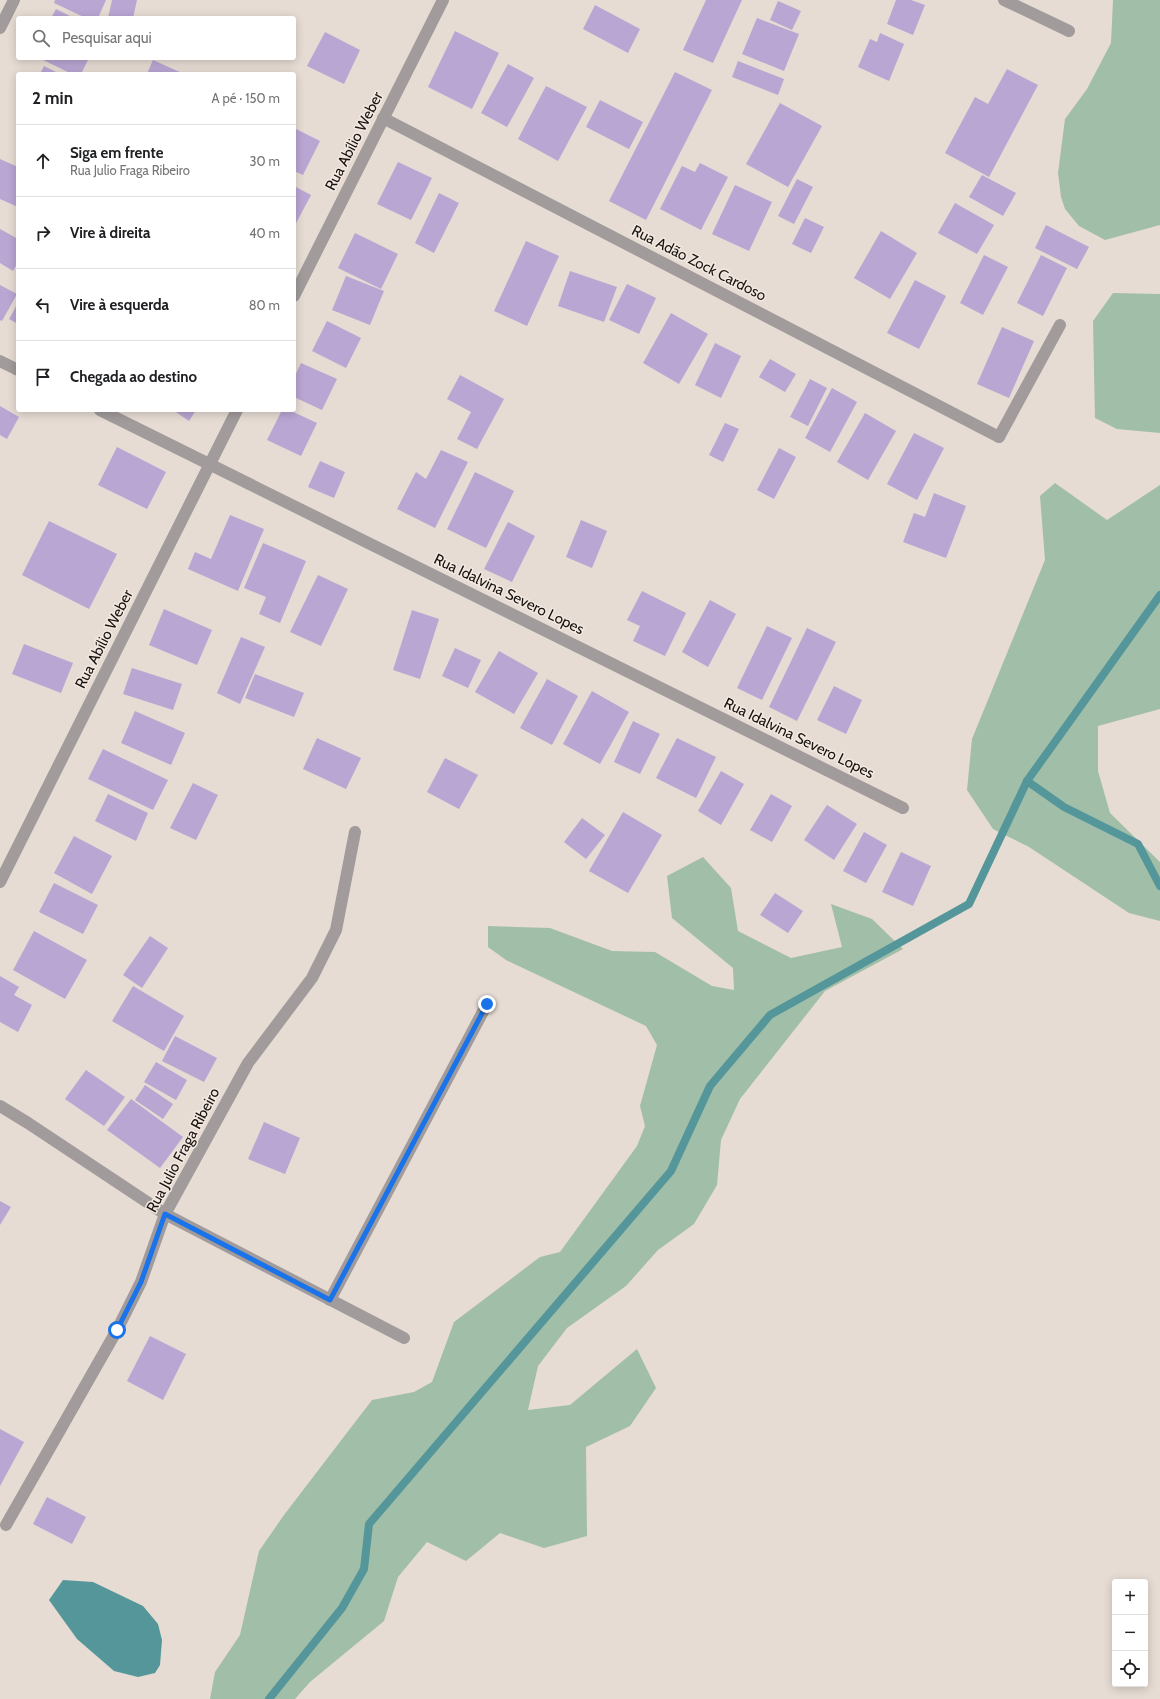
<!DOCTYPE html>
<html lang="pt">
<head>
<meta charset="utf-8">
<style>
  :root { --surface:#fff; --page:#f6f6f6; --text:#202124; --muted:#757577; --line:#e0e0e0 }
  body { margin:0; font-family:Cabin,sans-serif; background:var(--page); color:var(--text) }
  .controls { position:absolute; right:12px; bottom:12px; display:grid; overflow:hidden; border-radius:4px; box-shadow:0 2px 10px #0003 }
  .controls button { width:36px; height:36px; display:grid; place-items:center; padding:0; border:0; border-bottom:1px solid var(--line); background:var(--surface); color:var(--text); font:20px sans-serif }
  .stop { position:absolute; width:12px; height:12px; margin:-9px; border:3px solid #1a73e8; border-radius:50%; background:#fff }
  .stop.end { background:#1a73e8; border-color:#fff; box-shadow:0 1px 4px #0008 }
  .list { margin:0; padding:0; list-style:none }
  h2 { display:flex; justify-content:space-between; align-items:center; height:52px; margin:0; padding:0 16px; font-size:17px }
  h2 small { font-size:13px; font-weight:400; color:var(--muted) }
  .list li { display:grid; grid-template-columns:26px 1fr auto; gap:12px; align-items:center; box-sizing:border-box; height:72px; padding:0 16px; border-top:1px solid var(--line) }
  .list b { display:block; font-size:15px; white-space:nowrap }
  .list p { margin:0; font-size:13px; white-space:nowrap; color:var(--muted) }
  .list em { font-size:13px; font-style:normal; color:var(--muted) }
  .icon { flex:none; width:22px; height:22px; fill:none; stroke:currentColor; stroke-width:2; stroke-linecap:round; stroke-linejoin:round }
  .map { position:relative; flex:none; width:1160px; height:1699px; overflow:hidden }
  .search { position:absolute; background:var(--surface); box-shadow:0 2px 10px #0003; left:16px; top:16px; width:280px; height:44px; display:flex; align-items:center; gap:10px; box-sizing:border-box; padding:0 14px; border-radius:4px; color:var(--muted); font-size:15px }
  .panel { position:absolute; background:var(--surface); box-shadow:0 2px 10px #0003; left:16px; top:72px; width:280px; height:340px; border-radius:4px }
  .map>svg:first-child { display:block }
</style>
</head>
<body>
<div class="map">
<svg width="1160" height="1699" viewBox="0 0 1160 1699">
  <rect width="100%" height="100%" fill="#e6dcd4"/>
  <g fill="#a1bea8">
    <path d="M1113,0H1160V225L1105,240L1079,226L1065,209L1061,197L1058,173L1065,119L1087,89L1111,43Z"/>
    <path d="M1113,293L1160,294V433L1117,429L1095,418L1093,321Z"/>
    <path d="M1055,483L1107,520L1160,485V709L1098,726V771L1110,813L1160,862V921L1129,913L1029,847L993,829L967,790L972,739L1045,560L1040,496Z"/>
    <path d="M703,857L731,888L738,931L791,958L842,947L831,904L872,919L903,949L825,991L740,1099L721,1140L717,1185L694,1224L658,1250L626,1286L567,1328L538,1366L528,1410L570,1405L637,1349L656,1388L630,1426L586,1447L587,1536L544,1548L500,1533L466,1561L427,1542L398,1577L384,1621L310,1682L295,1699H210L215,1672L240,1635L259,1551L284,1515L372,1400L414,1392L432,1382L454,1322L540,1257L560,1252L637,1146L645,1126L640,1106L657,1045L646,1026L506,960L488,947V926L550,928L612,951L655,952L712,986L734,990L733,968L672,918L667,876Z"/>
  </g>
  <path fill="#54969a" d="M63,1580L93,1582L143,1606L158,1624L162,1640L160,1665L155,1673L138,1677L114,1671L77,1639L49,1600Z"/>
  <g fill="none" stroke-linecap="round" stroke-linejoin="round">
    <g stroke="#54969a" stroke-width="8">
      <path d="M1027,781L1064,807L1138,844L1160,886"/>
      <path d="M269,1699L342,1608L364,1569L369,1524L671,1171L710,1086L770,1015L969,904L1027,781L1160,595"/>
    </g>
  </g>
  <g fill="#b9a6d3">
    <path d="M55,0H106L98,18H86L54,3Z"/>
    <path d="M112,0H137L133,18H108Z"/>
    <path d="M706,0H742L713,63L683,50Z"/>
    <path d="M896,0H911L925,5L913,35L887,24Z"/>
    <path d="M778,1L801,11L792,30L770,20Z"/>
    <path d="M595,5L640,29L628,53L583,29Z"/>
    <path d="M56,9L74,18H51Z"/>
    <path d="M757,18L799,34L784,71L742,54Z"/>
    <path d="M455,31L499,53L472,109L428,87Z"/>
    <path d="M325,32L360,50L344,84L307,66Z"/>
    <path d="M880,33L904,44L889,81L858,67L870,39L877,42Z"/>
    <path d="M39,58H89L81,74H72Z"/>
    <path d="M153,60L184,74H147Z"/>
    <path d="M738,61L784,79L778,95L732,77Z"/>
    <path d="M508,64L534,78L507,127L481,113Z"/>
    <path d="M44,66L60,74H40Z"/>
    <path d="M1007,69L1038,85L989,177L945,153L975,97L988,104Z"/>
    <path d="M675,72L712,90L646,220L609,201Z"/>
    <path d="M546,86L587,107L558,161L518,139Z"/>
    <path d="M600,100L643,122L629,149L586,127Z"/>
    <path d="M780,103L822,126L788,187L746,164Z"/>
    <path d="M294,128L320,141L303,175L294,171Z"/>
    <path d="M0,159L18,167V207L0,199Z"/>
    <path d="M398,162L432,178L411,220L377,204Z"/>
    <path d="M700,163L728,177L701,230L660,209L682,166L695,172Z"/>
    <path d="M982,175L1016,193L1003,216L969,197Z"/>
    <path d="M797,179L813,187L794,224L778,216Z"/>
    <path d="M735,185L772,202L749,251L712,234Z"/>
    <path d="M294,186L311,195L294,227Z"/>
    <path d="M439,193L459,203L434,253L415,243Z"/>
    <path d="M955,203L994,225L977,254L938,233Z"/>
    <path d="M805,218L824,227L811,253L792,244Z"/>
    <path d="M1046,225L1089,247L1077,269L1035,248Z"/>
    <path d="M0,229L18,239V262L13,271L0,263Z"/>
    <path d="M881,231L917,253L890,299L854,278Z"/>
    <path d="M355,233L398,254L381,289L338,268Z"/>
    <path d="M526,241L559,256L527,326L494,311Z"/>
    <path d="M984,255L1008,267L983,315L960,303Z"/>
    <path d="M1041,255L1067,268L1043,316L1017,303Z"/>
    <path d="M570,271L617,287L604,322L558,306Z"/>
    <path d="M346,276L384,291L370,325L332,310Z"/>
    <path d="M915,280L946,296L919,349L887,333Z"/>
    <path d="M627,284L656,298L639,334L609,320Z"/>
    <path d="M0,285L17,294L2,321L0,320Z"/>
    <path d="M18,303V324L9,319Z"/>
    <path d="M671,313L708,334L679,384L643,363Z"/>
    <path d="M327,321L361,338L346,368L312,351Z"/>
    <path d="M1002,327L1034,341L1009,398L977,384Z"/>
    <path d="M715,343L741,356L721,398L695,385Z"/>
    <path d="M770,359L796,374L785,392L759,377Z"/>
    <path d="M301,363L337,379L322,410L294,397V378Z"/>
    <path d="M460,375L504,399L477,449L457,439L471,412L447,399Z"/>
    <path d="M810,379L827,388L808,426L790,417Z"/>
    <path d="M832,388L857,402L830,452L805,438Z"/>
    <path d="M0,406L19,417L7,439L0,435Z"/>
    <path d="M173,410H196L189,421Z"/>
    <path d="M282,410H289L317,423L301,456L267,440Z"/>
    <path d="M865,413L896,431L868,480L837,462Z"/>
    <path d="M725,423L739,429L723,462L709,455Z"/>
    <path d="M914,433L944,448L917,500L887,484Z"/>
    <path d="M117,447L166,472L147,509L98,485Z"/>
    <path d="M779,448L796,457L774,499L757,490Z"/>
    <path d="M441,450L468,462L435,528L397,509L416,472L426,479Z"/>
    <path d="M320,461L345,472L334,498L308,487Z"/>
    <path d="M475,472L514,491L486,548L447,529Z"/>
    <path d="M934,493L966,506L946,558L903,542L914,513L925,517Z"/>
    <path d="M230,515L264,529L238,591L188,569L195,552L211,559Z"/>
    <path d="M581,520L607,531L592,568L566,557Z"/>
    <path d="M49,521L117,554L89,609L22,575Z"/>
    <path d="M508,522L535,536L512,582L484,569Z"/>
    <path d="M263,543L306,561L280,623L259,614L266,597L244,588Z"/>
    <path d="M318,575L348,589L321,646L290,632Z"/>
    <path d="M642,591L686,613L665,656L633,641L640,626L627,620Z"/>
    <path d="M710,600L736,614L708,667L682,652Z"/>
    <path d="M164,609L212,630L197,665L149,645Z"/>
    <path d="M412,610L439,619L420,679L393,670Z"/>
    <path d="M767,626L792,638L762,700L737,688Z"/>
    <path d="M807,628L836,642L797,721L769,707Z"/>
    <path d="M241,637L265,647L240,704L217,693Z"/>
    <path d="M24,644L73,663L61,693L12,674Z"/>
    <path d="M455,648L481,660L468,688L442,676Z"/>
    <path d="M499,651L538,673L514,714L475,692Z"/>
    <path d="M132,668L182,684L173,710L123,694Z"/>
    <path d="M255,674L304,693L294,717L245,698Z"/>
    <path d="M547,679L578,696L552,745L520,728Z"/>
    <path d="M834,686L862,700L846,734L817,720Z"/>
    <path d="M592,691L629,712L600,764L563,744Z"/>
    <path d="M135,711L185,733L171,765L121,743Z"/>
    <path d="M633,721L660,734L640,774L614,762Z"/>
    <path d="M317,738L361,758L346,789L303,769Z"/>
    <path d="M677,738L716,757L696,798L656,778Z"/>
    <path d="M103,749L168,780L153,810L88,779Z"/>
    <path d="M445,758L478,775L459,809L427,792Z"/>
    <path d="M721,771L744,784L721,825L698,811Z"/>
    <path d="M193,783L218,795L196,840L170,828Z"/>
    <path d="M108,794L148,813L136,841L95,821Z"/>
    <path d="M771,794L792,806L772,842L750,830Z"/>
    <path d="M827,805L857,824L834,860L804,840Z"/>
    <path d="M623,812L662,835L628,893L589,871Z"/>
    <path d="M582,818L605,835L586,859L564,842Z"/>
    <path d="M864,832L887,845L866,883L843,871Z"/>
    <path d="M74,836L112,856L92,894L54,873Z"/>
    <path d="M901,852L931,866L913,906L882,892Z"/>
    <path d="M54,883L98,905L83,934L39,912Z"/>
    <path d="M775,893L803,911L788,933L760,915Z"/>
    <path d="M34,931L87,960L65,999L13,970Z"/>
    <path d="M150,936L168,948L142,988L123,975Z"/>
    <path d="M0,976L19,987L14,995L32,1005L18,1032L0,1022Z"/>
    <path d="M133,986L184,1016L164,1051L112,1021Z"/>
    <path d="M175,1036L217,1058L204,1082L162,1061Z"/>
    <path d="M156,1062L187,1080L176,1100L144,1082Z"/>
    <path d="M86,1070L125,1097L104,1126L65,1099Z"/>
    <path d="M145,1085L173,1104L163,1119L135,1100Z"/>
    <path d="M131,1099L183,1137L160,1168L107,1130Z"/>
    <path d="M264,1122L300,1138L285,1174L248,1159Z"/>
    <path d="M0,1201L11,1207L0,1225Z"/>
    <path d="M150,1336L186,1354L163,1400L127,1381Z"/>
    <path d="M0,1429L24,1442L0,1486Z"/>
    <path d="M47,1497L86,1517L72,1544L33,1524Z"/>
  </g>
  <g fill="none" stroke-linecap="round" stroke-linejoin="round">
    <path stroke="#a19b9c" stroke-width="12" d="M999,437L1060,325"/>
    <g stroke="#a19b9c" stroke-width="12">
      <path d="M1004,0L1069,31"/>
      <path d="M0,28L14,0"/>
      <path d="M383,118L999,437"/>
      <path d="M294,296L443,0"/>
      <path d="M0,361L18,370"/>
      <path d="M100,410L903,808"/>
      <path d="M0,882L237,410"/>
      <path d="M0,1106L28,1123L165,1214L404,1338"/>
      <path d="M330,1300L487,1004"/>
      <path d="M6,1525L117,1330L141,1282L165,1214L248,1063L312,978L336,930L355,832"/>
    </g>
  </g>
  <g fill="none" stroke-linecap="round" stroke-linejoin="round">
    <path stroke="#1a73e8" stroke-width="5" d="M117,1330L141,1282L165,1214L330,1300L487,1004"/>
  </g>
  <g text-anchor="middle" stroke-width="3" stroke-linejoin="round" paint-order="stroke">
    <g font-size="15" fill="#171310" stroke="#f4e9e1">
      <text transform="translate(354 141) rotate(-63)" y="5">Rua Abílio Weber</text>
      <text transform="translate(699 263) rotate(27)" y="5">Rua Adão Zock Cardoso</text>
      <text transform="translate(509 594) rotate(26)" y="5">Rua Idalvina Severo Lopes</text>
      <text transform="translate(104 639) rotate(-63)" y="5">Rua Abílio Weber</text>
      <text transform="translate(799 738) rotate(26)" y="5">Rua Idalvina Severo Lopes</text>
      <text transform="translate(183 1150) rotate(-62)" y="5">Rua Julio Fraga Ribeiro</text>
    </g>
  </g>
</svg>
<div class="controls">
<button>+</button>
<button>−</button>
<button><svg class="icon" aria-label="locate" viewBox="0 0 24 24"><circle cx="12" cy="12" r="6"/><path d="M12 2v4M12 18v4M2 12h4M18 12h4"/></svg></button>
</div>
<div class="stop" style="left:117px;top:1330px"></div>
<div class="stop end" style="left:487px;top:1004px"></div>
<div class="search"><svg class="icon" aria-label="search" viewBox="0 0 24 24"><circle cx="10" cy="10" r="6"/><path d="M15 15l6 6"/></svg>Pesquisar aqui</div>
<section class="panel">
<h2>2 min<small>A pé · 150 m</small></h2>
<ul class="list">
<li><svg class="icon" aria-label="ahead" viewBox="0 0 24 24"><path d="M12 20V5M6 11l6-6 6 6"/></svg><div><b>Siga em frente</b><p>Rua Julio Fraga Ribeiro</p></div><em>30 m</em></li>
<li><svg class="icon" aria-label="right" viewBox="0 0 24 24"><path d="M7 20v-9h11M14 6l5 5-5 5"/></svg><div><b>Vire à direita</b></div><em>40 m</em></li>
<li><svg class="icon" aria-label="left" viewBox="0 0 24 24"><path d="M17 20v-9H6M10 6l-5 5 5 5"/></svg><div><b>Vire à esquerda</b></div><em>80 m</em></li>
<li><svg class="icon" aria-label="arrive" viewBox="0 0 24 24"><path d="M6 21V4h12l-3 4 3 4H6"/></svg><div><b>Chegada ao destino</b></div></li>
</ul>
</section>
</div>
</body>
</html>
